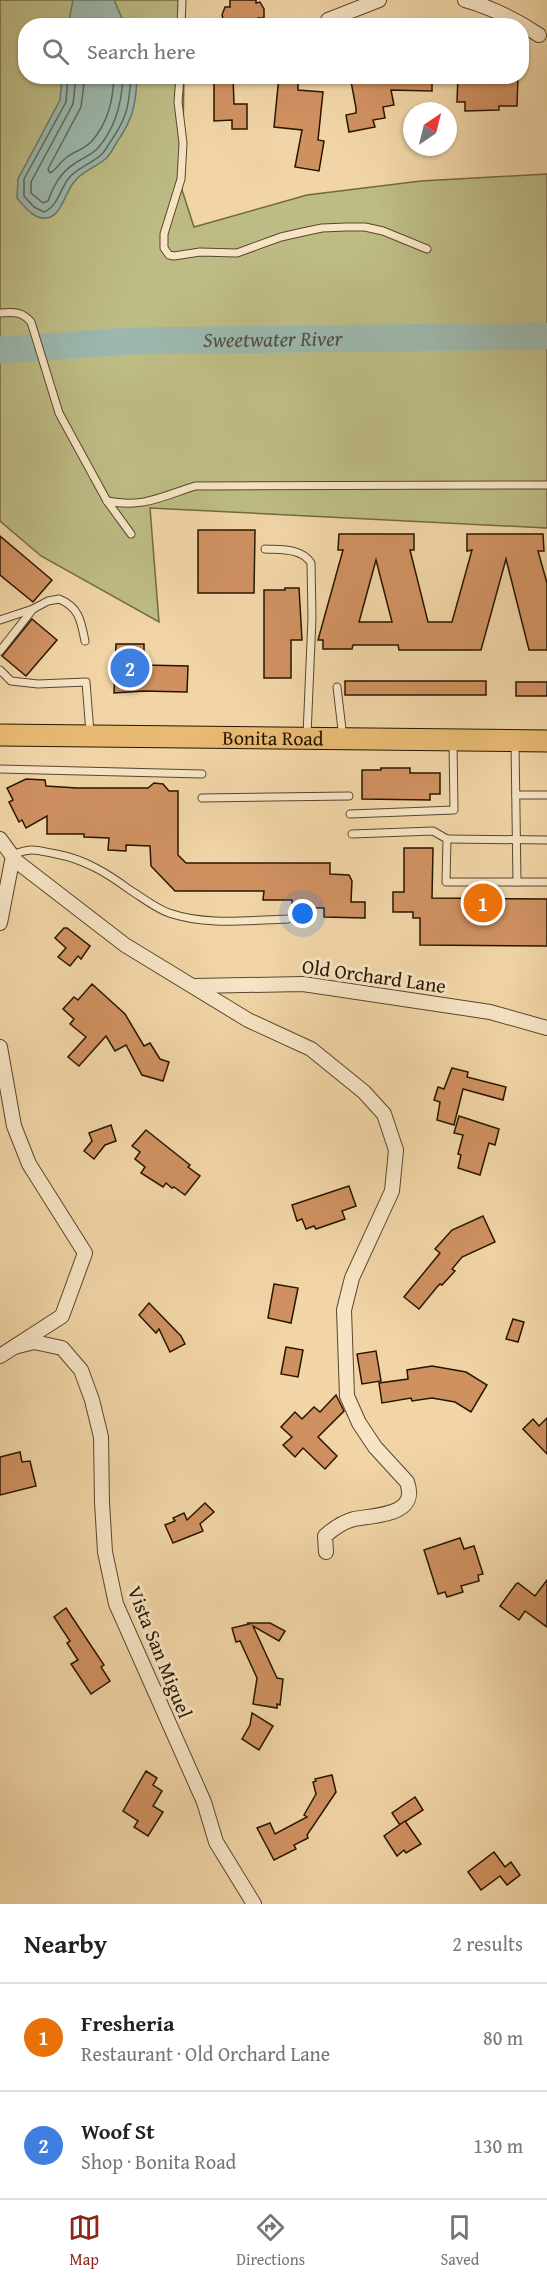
<!DOCTYPE html>
<html lang="en">
<head>
<meta charset="utf-8">
<style>
  :root { --surface:#fff; --page:#f6f6f6; --text:#222; --muted:#767676; --line:#e0e0e0; --accent:#8f2418 }
  body { margin:0; font-family:"Gentium Book Plus",serif; background:var(--page); color:var(--text) }
  .compass { position:absolute; left:403px; top:102px; width:54px; height:54px; border-radius:50%; background:var(--surface); box-shadow:0 2px 4px #0004; rotate:35deg }
  .you { position:absolute; left:303px; top:914px; width:21px; height:21px; margin:-15px; border:4px solid #fff; border-radius:50%; background:#1a73e8; box-shadow:0 0 0 9px #1a73e833 }
  .badge { display:grid; place-items:center; width:39px; height:39px; border-radius:50%; background:var(--accent); color:#fff; font-size:20px; font-weight:700 }
  .pin { position:absolute; translate:-50% -50%; border:3px solid #fff; box-shadow:0 2px 6px #0006 }
  .list { margin:0; padding:0; list-style:none }
  h2 { display:flex; justify-content:space-between; align-items:center; height:78px; margin:0; padding:0 24px; font-size:26px }
  h2 small { font-size:20px; font-weight:400; color:var(--muted) }
  .list li { display:grid; grid-template-columns:39px 1fr auto; gap:18px; align-items:center; box-sizing:border-box; height:108px; padding:0 24px; border-top:2px solid var(--line) }
  .list b { display:block; font-size:22px; white-space:nowrap }
  .list p { margin:0; font-size:20px; white-space:nowrap; color:var(--muted) }
  .list em { font-size:20px; font-style:normal; color:var(--muted) }
  .icon { flex:none; width:33px; height:33px; fill:none; stroke:currentColor; stroke-width:2; stroke-linecap:round; stroke-linejoin:round }
  .map { position:relative; flex:none; width:547px; height:1904px; overflow:hidden }
  .search { position:absolute; background:var(--surface); box-shadow:0 2px 4px #0004; left:18px; right:18px; top:18px; height:66px; display:flex; align-items:center; gap:15px; box-sizing:border-box; padding:0 21px; border-radius:24px; color:var(--muted); font-size:22px }
  .sheet { height:294px; background:var(--surface) }
  nav { display:flex; justify-content:space-around; align-items:center; box-sizing:border-box; height:84px; border-top:2px solid var(--line); background:var(--surface); font-size:16px; color:var(--muted) }
  nav a { display:grid; justify-items:center; gap:3px }
  nav .on { color:var(--accent) }
  .map>svg:first-child { display:block }
</style>
</head>
<body>
<div class="map">
<svg width="547" height="1904" viewBox="0 0 547 1904">
  <rect width="100%" height="100%" fill="#f1d5a6"/>
  <filter id="stains"><feTurbulence type="fractalNoise" baseFrequency=".00333" numOctaves="4"/><feColorMatrix values="0 0 0 0 .2 0 0 0 0 .09 0 0 0 0 .02 0 0 0 .5 -.17"/></filter>
  <radialGradient id="worn" r=".72"><stop offset=".6" stop-color="#630" stop-opacity="0"/><stop offset="1" stop-color="#630" stop-opacity=".3"/></radialGradient>
  <path fill="#bdbc84" stroke="#726942" stroke-width="1.5" d="M0,0H185V25L26,26V76L184,77L182,190L194,227L307,195L421,181L547,174V528L150,508L159,622L41,556L0,521Z"/>
  <g fill="#9cb8ae" stroke="#6e7768" stroke-width="1.5">
    <path d="M73,0H114L125,25H68Z"/>
    <path d="M62,77H137C136,104 133,119 117,142C113,148 110,156 104,160C94,168 81,172 74,182C65,193 61,216 47,218C34,220 24,206 17,198L18,179L60,100Z"/>
    <path d="M120,346L119,351L0,359V355Z"/>
  </g>
  <g fill="none" stroke-linecap="round" stroke-linejoin="round">
    <g stroke="#626757" stroke-width="1.5">
      <path d="M68,76L66,102L24,179V196L34,207L44,212C57,207 60,190 68,179C77,167 92,164 102,154C106,150 109,143 113,138C128,115 129,104 131,76"/>
      <path d="M76,76L73,104L31,182V193L43,203L48,201C52,188 61,172 74,164C81,159 91,155 97,149C116,128 122,103 123,76"/>
      <path d="M85,76L81,107L48,169L50,173C56,170 60,162 67,157C74,152 84,149 91,142C108,123 113,101 114,76"/>
    </g>
    <path stroke="#9cb8ae" stroke-width="27" id="s1" d="M0,350L131,341L547,336"/>
  </g>
  <g fill="#d09161" stroke="#281600" stroke-width="1.5" fill-rule="evenodd">
    <path d="M230,0H256V3L260,2L264,9V18H258L259,26H232V21L224,22L222,15L225,7H230Z"/>
    <path d="M214,76H233L234,104H247V129H232V120L214,121Z"/>
    <path d="M279,76H295V80H298V90L323,92L318,140L324,141L319,171L295,167L302,130L274,127Z"/>
    <path d="M350,76H432V91L391,90L394,105L383,107L385,118L373,120L375,127L349,132L346,115L356,113V108Z"/>
    <path d="M458,76H518L517,106H499V110L465,111V102H457Z"/>
    <path d="M198,530H255L254,593H198Z"/>
    <path d="M339,534H414V550H410L428,622H452L472,550L467,551V534H543L544,551H538L547,583V650H529L506,559L481,650H399L398,645H353L352,649H323V640H318L343,550H338ZM376,560L392,622H359Z"/>
    <path d="M0,536L52,580L33,602L0,575Z"/>
    <path d="M285,588H299L302,640H291V678H264V590H285Z"/>
    <path d="M32,619L57,640L26,676L2,656Z"/>
    <path d="M116,644H144V665L188,666L187,692L144,691L114,693Z"/>
    <rect x="345" y="681" width="141" height="14"/>
    <rect x="516" y="682" width="31" height="14"/>
    <path d="M381,768H410V773H440V794H430V800L362,799V770H381Z"/>
    <path d="M26,779L45,780L46,786L77,788H148L154,783L163,784L169,791H178V855L186,863H330V874L349,875L352,881L351,902H365V918L324,917V908L292,907V900H263L264,891H175L151,866L150,846L126,845V851L108,850L109,838L84,837V834H47V816L26,828L22,820L19,822L9,802L13,800L7,788Z"/>
    <path d="M404,848H433L432,898L547,899V946L420,945V918H413V912H393V892H404Z"/>
    <path d="M64,928H67L90,946L81,959L78,956L70,966L58,957L66,948L55,938Z"/>
    <path d="M92,984L125,1014L144,1046L150,1043L160,1059L169,1062L163,1081L142,1075L126,1045L115,1051L106,1036L79,1066L68,1057L86,1037L70,1024L74,1019L63,1009L74,997L78,1000Z"/>
    <path d="M452,1068L468,1072L467,1077L506,1087L503,1100L463,1089L454,1125L437,1120L440,1102L434,1100L438,1087L444,1089Z"/>
    <path d="M459,1116L499,1129L495,1145L489,1143L480,1175L458,1168L461,1155L458,1154L463,1135L454,1133Z"/>
    <path d="M111,1125L116,1141L105,1145L94,1159L84,1151L92,1141L89,1133Z"/>
    <path d="M146,1130L190,1165L188,1167L200,1176L185,1195L174,1187L172,1188L166,1183L163,1187L141,1173L145,1167L135,1159L140,1152L132,1146Z"/>
    <path d="M349,1186L356,1206L342,1211L345,1219L316,1229L314,1226L306,1229L302,1219L297,1221L292,1205Z"/>
    <path d="M483,1216L495,1242L462,1257L452,1269L455,1271L442,1285L440,1284L437,1287L419,1309L404,1297L440,1253L435,1249L452,1230Z"/>
    <path d="M274,1284L298,1288L291,1323L268,1318Z"/>
    <path d="M149,1303L181,1336L185,1344L170,1352L159,1329L156,1333L139,1315Z"/>
    <path d="M513,1319L524,1322L518,1342L506,1339Z"/>
    <path d="M286,1347L303,1350L298,1377L281,1374Z"/>
    <path d="M376,1351L381,1381L362,1384L357,1354Z"/>
    <path d="M432,1366L466,1372L487,1385L471,1412L455,1402L432,1398L412,1401L411,1398L382,1403L379,1383L408,1379L407,1370Z"/>
    <path d="M336,1395L344,1411L318,1437L337,1456L325,1469L303,1448L295,1457L283,1445L292,1437L281,1427L295,1412L302,1419L314,1407L320,1412Z"/>
    <path d="M547,1418V1454L523,1429L533,1419L539,1426Z"/>
    <path d="M20,1452L22,1462L30,1461L36,1486L0,1495V1457Z"/>
    <path d="M205,1503L214,1512L200,1524L203,1531L173,1543L165,1525L175,1521L173,1518L184,1513L187,1520Z"/>
    <path d="M460,1538L464,1549L474,1546L483,1574L478,1575L479,1581L461,1586L463,1592L447,1597L445,1592L438,1594L424,1550Z"/>
    <path d="M547,1580V1627L525,1611L519,1620L500,1606L516,1584L518,1583L535,1596Z"/>
    <path d="M66,1608L104,1665L101,1667L110,1681L91,1694L71,1664L78,1660L67,1643L70,1641L54,1617Z"/>
    <path d="M247,1623H270L285,1631L279,1641L253,1626L277,1678L283,1679L280,1705L277,1704V1708L253,1704L257,1678L240,1641L236,1642L232,1628L249,1624Z"/>
    <path d="M252,1713L273,1726L259,1750L242,1739L250,1725Z"/>
    <path d="M146,1771L157,1778L153,1785L162,1791L153,1806L163,1812L148,1836L134,1827L138,1821L123,1811Z"/>
    <path d="M332,1775L336,1792L307,1835L308,1838L294,1845L296,1849L274,1860L257,1828L270,1823L275,1834L307,1817L304,1815L316,1794L313,1782L316,1781L315,1779Z"/>
    <path d="M415,1797L423,1810L400,1825L392,1813Z"/>
    <path d="M405,1821L421,1844L406,1853L404,1850L397,1856L384,1836Z"/>
    <path d="M494,1852L505,1867L511,1862L520,1875L507,1885L500,1876L481,1890L468,1872Z"/>
  </g>
  <g fill="none" stroke-linecap="round" stroke-linejoin="round">
    <g stroke="#5a462a" stroke-width="9">
      <g id="lane">
        <path d="M181,26L182,0"/>
        <path d="M180,76L178,102L183,143L181,179L164,234V248L169,255L174,256L200,252L237,253L281,237L303,232L322,228L346,227H365L383,231L427,249"/>
        <path d="M0,313C13,312 22,311 31,322L59,413L107,501L131,534"/>
        <path d="M107,501C143,508 161,497 195,486L547,485"/>
        <path d="M265,549C281,550 302,548 311,563L312,618L307,735"/>
        <path d="M0,620L33,609L48,601L59,599C79,607 81,621 85,641"/>
        <path d="M0,651L33,609"/>
        <path d="M0,670L11,681L38,684L86,682L90,733"/>
        <path d="M337,687L343,738"/>
        <path d="M515,743L517,882"/>
        <path d="M0,769L202,774"/>
        <path d="M516,795H547"/>
        <path d="M202,798L349,796"/>
        <path d="M350,814L454,810L453,742"/>
        <path d="M352,834L433,831L447,839L446,882H547"/>
        <path d="M447,839L547,840"/>
        <path d="M12,855C33,847 35,850 56,854C84,859 107,873 130,890C143,898 155,908 169,913C207,926 249,920 288,919"/>
      </g>
    </g>
    <g stroke="#5a462a" stroke-width="16">
      <g id="street">
        <path d="M465,0C493,8 515,19 539,35"/>
        <path d="M328,20L379,0"/>
        <path d="M0,839L16,861L125,945L248,1020L311,1049L364,1092L384,1114L396,1150L392,1191L352,1278L344,1310L347,1396L359,1423L375,1447L407,1482C419,1516 375,1515 354,1519C342,1522 334,1528 325,1536L326,1552"/>
        <path d="M0,923L13,856"/>
        <path d="M194,986L303,984L490,1012L547,1028"/>
        <path d="M0,1047L14,1126L29,1164L85,1253L62,1316L0,1356"/>
        <path d="M14,1347L34,1342L62,1348L81,1370L92,1400L101,1437L102,1502L105,1552L116,1604L204,1802L216,1842L254,1904"/>
      </g>
    </g>
    <g stroke="#281600" stroke-width="23">
      <g id="primary">
        <path id="s2" d="M0,735L547,741"/>
      </g>
    </g>
    <use href="#lane" stroke="#f6e4c5" stroke-width="7"/>
    <use href="#street" stroke="#f6e4c5" stroke-width="14"/>
    <use href="#primary" stroke="#e8ba73" stroke-width="21"/>
  </g>
  <g text-anchor="middle" stroke-width="6" stroke-linejoin="round" paint-order="stroke">
    <g font-size="20" fill="#281600" stroke="#f6e4c5">
      <text dy="7" stroke="none"><textPath href="#s2" startOffset="273">Bonita Road</textPath></text>
      <text transform="translate(374 976) rotate(8)" y="7">Old Orchard Lane</text>
      <text transform="translate(160 1652) rotate(68)" y="7">Vista San Miguel</text>
    </g>
    <g font-size="21" font-style="italic" fill="#514f3d" stroke="#f6e4c5">
      <text dy="7" stroke="none"><textPath href="#s1" startOffset="273">Sweetwater River</textPath></text>
    </g>
  </g>
  <rect width="100%" height="100%" filter="url(#stains)"/>
  <rect width="100%" height="100%" fill="url(#worn)"/>
</svg>
<svg class="compass" viewBox="-18 -18 36 36"><path d="M0-13l5 13h-10z" fill="#e53935"/><path d="M0 13l5-13h-10z" fill="#767676"/></svg>
<div class="you"></div>
<div class="pin badge" style="left:483px;top:903px;background:#e8710a">1</div>
<div class="pin badge" style="left:130px;top:668px;background:#3f7fe0">2</div>
<div class="search"><svg class="icon" aria-label="search" viewBox="0 0 24 24"><circle cx="10" cy="10" r="6"/><path d="M15 15l6 6"/></svg>Search here</div>
</div>
<section class="sheet">
<h2>Nearby<small>2 results</small></h2>
<ul class="list">
<li><span class="badge" style="background:#e8710a">1</span><div><b>Fresheria</b><p>Restaurant · Old Orchard Lane</p></div><em>80 m</em></li>
<li><span class="badge" style="background:#3f7fe0">2</span><div><b>Woof St</b><p>Shop · Bonita Road</p></div><em>130 m</em></li>
</ul>
</section>
<nav>
<a class="on"><svg class="icon" aria-label="map" viewBox="0 0 24 24"><path d="M3 6l6-2 6 2 6-2v14l-6 2-6-2-6 2zM9 4v14M15 6v14"/></svg>Map</a>
<a><svg class="icon" aria-label="directions" viewBox="0 0 24 24"><path d="M12 3l9 9-9 9-9-9zM9 14v-3h6M13 9l2 2-2 2"/></svg>Directions</a>
<a><svg class="icon" aria-label="saved" viewBox="0 0 24 24"><path d="M7 4h10v16l-5-4-5 4z"/></svg>Saved</a>
</nav>
</body>
</html>
